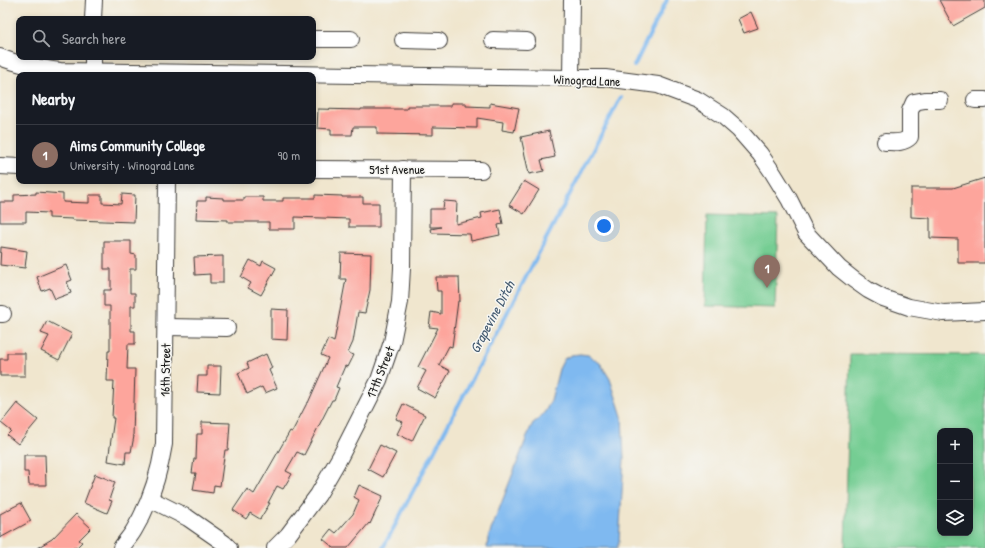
<!DOCTYPE html>
<html lang="en">
<head>
<meta charset="utf-8">
<style>
  :root { --surface:#171b24; --page:#20242c; --text:#f1f3f6; --muted:#9ea1a6; --line:#363941; --accent:#1a73e8 }
  body { margin:0; font-family:"Patrick Hand",sans-serif; background:var(--page); color:var(--text) }
  .controls { position:absolute; right:12px; bottom:12px; display:grid; overflow:hidden; border-radius:8px; box-shadow:0 2px 6px #0003 }
  .controls button { width:36px; height:36px; display:grid; place-items:center; padding:0; border:0; border-bottom:1px solid var(--line); background:var(--surface); color:var(--text); font:20px sans-serif }
  .you { position:absolute; left:604px; top:226px; width:14px; height:14px; margin:-10px; border:3px solid #fff; border-radius:50%; background:#1a73e8; box-shadow:0 0 0 6px #1a73e833 }
  .badge { display:grid; place-items:center; width:26px; height:26px; border-radius:50%; background:var(--accent); color:#fff; font-size:13px; font-weight:700 }
  .pin { position:absolute; translate:-50% -33px; filter:drop-shadow(0 1px 2px #0008) }
  .pin::after { content:''; position:absolute; top:21px; width:14px; height:12px; background:inherit; clip-path:polygon(0 0,100% 0,50% 100%) }
  .list { margin:0; padding:0; list-style:none }
  h2 { display:flex; justify-content:space-between; align-items:center; height:52px; margin:0; padding:0 16px; font-size:17px }
  h2 small { font-size:13px; font-weight:400; color:var(--muted) }
  .list li { display:grid; grid-template-columns:26px 1fr auto; gap:12px; align-items:center; box-sizing:border-box; height:60px; padding:0 16px; border-top:1px solid var(--line) }
  .list b { display:block; font-size:15px; white-space:nowrap }
  .list p { margin:0; font-size:13px; white-space:nowrap; color:var(--muted) }
  .list em { font-size:13px; font-style:normal; color:var(--muted) }
  .icon { flex:none; width:22px; height:22px; fill:none; stroke:currentColor; stroke-width:2; stroke-linecap:round; stroke-linejoin:round }
  .map { position:relative; flex:none; width:985px; height:548px; overflow:hidden }
  .search { position:absolute; background:var(--surface); box-shadow:0 2px 6px #0003; left:16px; top:16px; width:300px; height:44px; display:flex; align-items:center; gap:10px; box-sizing:border-box; padding:0 14px; border-radius:8px; color:var(--muted); font-size:15px }
  .panel { position:absolute; background:var(--surface); box-shadow:0 2px 6px #0003; left:16px; top:72px; width:300px; height:112px; border-radius:8px }
  .map>svg:first-child { display:block }
</style>
</head>
<body>
<div class="map">
<svg width="985" height="548" viewBox="0 0 985 548">
  <rect width="100%" height="100%" fill="#f6f6f2"/>
  <filter id="ink" filterUnits="userSpaceOnUse"><feTurbulence type="fractalNoise" baseFrequency=".025" numOctaves="2"/><feDisplacementMap in="SourceGraphic" scale="8" xChannelSelector="R" yChannelSelector="G"/><feConvolveMatrix kernelMatrix="1 2 1 2 8 2 1 2 1" color-interpolation-filters="sRGB"/></filter>
  <filter id="wash" filterUnits="userSpaceOnUse"><feTurbulence type="fractalNoise" baseFrequency=".012" numOctaves="4" result="noise"/><feDisplacementMap in="SourceGraphic" scale="16" xChannelSelector="R" yChannelSelector="G"/><feGaussianBlur stdDeviation="0.9" result="paint"/><feColorMatrix in="noise" values="0 0 0 0 0 0 0 0 0 0 0 0 0 0 0 0 0 1.4 0 .05"/><feComposite in="paint" operator="in"/></filter>
  <g filter="url(#wash)">
    <rect width="100%" height="100%" fill="#f0e6ce"/>
    <g fill="#74cd93" stroke="#487458" fill-rule="evenodd">
      <path d="M707,215L778,217L775,308L705,306Z"/>
      <path d="M850,354L985,355V548H845ZM940,431H970V533H940Z"/>
    </g>
    <path fill="#7fb9f0" stroke="#4e6a86" d="M580,354L588,355L600,363L610,379L622,416L624,459L619,542L617,548H487L488,538L530,429L533,423L540,418L546,410L551,400L559,369L564,359L571,355Z"/>
    <g fill="none" stroke-linecap="round" stroke-linejoin="round">
      <g stroke="#7fb9f0" stroke-width="4">
        <path d="M634,66L667,0"/>
        <path d="M383,548L621,97"/>
      </g>
    </g>
    <g id="blocks">
      <g fill="#fda59c">
        <path d="M939,0H985V8L953,26Z"/>
        <path d="M751,12L758,28L744,33L738,19Z"/>
        <path d="M451,103H466V106L490,107V103L519,108L514,132L502,130L503,122L477,118V128L433,127V135L377,134V127H353L352,135H331V129L317,128L318,109L361,110V109H407V106H451Z"/>
        <path d="M549,131L555,157L541,160L544,171L529,174L521,137Z"/>
        <path d="M985,178V263H958V239L930,238V218L911,217V188H953Z"/>
        <path d="M524,181L539,190L524,214L509,205Z"/>
        <path d="M36,192L63,194V202L89,203V195H102V203L121,204L122,194L135,195L134,222L73,220V219L49,218V213L26,212V222H0V202H14V195L36,194Z"/>
        <path d="M315,195L342,196V197H363V203H379V227H349V219L295,217V229H269V222H228V220L196,219L197,201H206V197L223,198V200H244V197H263V201H283V198H315Z"/>
        <path d="M444,201L457,202L456,224L482,218L481,213L500,209L503,224L498,225L500,235L471,241L470,234L432,233L431,229L441,227H430V209H443Z"/>
        <path d="M104,241H131V254L136,255V269H130V293H135V306H131V331H135V344H128L127,369H135L133,436H134L131,452H126L125,464L108,461L114,418H112L114,381H107L108,351H110V306H104V290H111V269H104Z"/>
        <path d="M1,247L27,251L25,268L0,265Z"/>
        <path d="M341,253L371,254L370,290L365,313L358,312L353,342L348,353L354,355L348,367L345,366L336,387L339,388L334,400H332L304,455L297,452L286,471L292,474L283,489L277,486L268,503H270L260,519L250,513L246,519L233,510L247,489L254,494L290,431L292,432L307,403H308L328,358L321,355L328,339L334,342L346,279H340Z"/>
        <path d="M223,256V283H210V274L195,275L194,257Z"/>
        <path d="M250,260L261,266L263,261L276,268L261,295L248,288L251,283L241,277Z"/>
        <path d="M66,265L72,280L67,282L71,293L55,299L50,288L42,291L37,277Z"/>
        <path d="M436,277H459L460,301H458L452,347L449,346L439,365L450,371L435,398L417,388L426,371L418,367L438,328L429,327L431,312L441,314V291H437Z"/>
        <path d="M271,309L288,310L287,340L271,339Z"/>
        <path d="M47,321L72,334L59,360L41,351L49,336L41,333Z"/>
        <path d="M7,353H25V376H0V359H7Z"/>
        <path d="M266,354L272,368L269,370L277,388L265,393L262,387L247,394L238,373L249,368L247,363Z"/>
        <path d="M207,366H221L220,393L197,392L198,376H207Z"/>
        <path d="M17,403L38,420L18,444L7,435L11,431L1,423Z"/>
        <path d="M403,404L425,415L412,441L397,434L403,422L396,419Z"/>
        <path d="M202,422L230,423L228,450H225L220,486L214,485L213,493L193,490L196,473H192L194,459H196L197,434H202Z"/>
        <path d="M380,445L396,453L383,477L368,469Z"/>
        <path d="M24,455H45L46,485H29L28,472H24Z"/>
        <path d="M95,474L115,482L109,500L112,501L107,513L84,503Z"/>
        <path d="M359,485L383,496L370,524L369,523L348,548H334L323,539L331,529L336,533L353,514L359,500L354,497Z"/>
        <path d="M21,503L31,521L0,538V514Z"/>
        <path d="M76,514L91,528L79,540L82,542L76,548H37L52,539Z"/>
      </g>
    </g>
  </g>
  <g filter="url(#ink)">
    <use href="#blocks" fill-opacity="0" stroke="#3c3a37" stroke-width="1"/>
    <g fill="none" stroke-linecap="round" stroke-linejoin="round">
      <g stroke="#3c3a37" stroke-width="18">
        <g id="minor">
          <path d="M93,19L94,0"/>
          <path d="M315,39H351"/>
          <path d="M403,40L439,41"/>
          <path d="M493,40L527,41"/>
          <path d="M0,57C19,65 39,68 60,71L571,78H605L658,85L698,100L723,116L739,130L760,154L773,173L789,199L806,233L839,268L854,280L868,290L883,298L909,307L943,313L985,311"/>
          <path d="M93,72V57"/>
          <path d="M571,78L572,0"/>
          <path d="M975,100H985"/>
          <path d="M885,142C893,142 903,144 910,137V111L914,102L925,100H940"/>
          <path d="M0,166L19,167"/>
          <path d="M313,169L481,170"/>
          <path d="M0,314H3"/>
          <path d="M166,327L227,328"/>
          <path d="M150,499L188,518L224,543L229,548"/>
          <path d="M121,548C125,542 130,537 134,530C150,504 159,475 164,444L167,181"/>
          <path d="M275,548L288,535L318,495L340,457L379,380L392,342L400,302L402,268L403,169"/>
        </g>
      </g>
      <use href="#minor" stroke="#fff" stroke-width="16"/>
    </g>
  </g>
  <g text-anchor="middle" stroke-width="3" stroke-linejoin="round" paint-order="stroke">
    <g font-size="13" fill="#1c1c1c" stroke="#f6f6f2">
      <text transform="translate(587 80) rotate(2)" y="5">Winograd Lane</text>
      <text x="397" y="174">51st Avenue</text>
      <text transform="translate(165 370) rotate(-89)" y="5">16th Street</text>
      <text transform="translate(380 372) rotate(-68)" y="5">17th Street</text>
    </g>
    <g font-size="14" font-style="italic" fill="#445b71" stroke="#f6f6f2">
      <text transform="translate(492 317) rotate(-62)" y="5">Grapevine Ditch</text>
    </g>
  </g>
</svg>
<div class="controls">
<button>+</button>
<button>−</button>
<button><svg class="icon" aria-label="layers" viewBox="0 0 24 24"><path d="M12 4l9 5-9 5-9-5zM3 14l9 5 9-5"/></svg></button>
</div>
<div class="you"></div>
<div class="pin badge" style="left:767px;top:288px;background:#8d6e63">1</div>
<div class="search"><svg class="icon" aria-label="search" viewBox="0 0 24 24"><circle cx="10" cy="10" r="6"/><path d="M15 15l6 6"/></svg>Search here</div>
<section class="panel">
<h2>Nearby<small></small></h2>
<ul class="list">
<li><span class="badge" style="background:#8d6e63">1</span><div><b>Aims Community College</b><p>University · Winograd Lane</p></div><em>90 m</em></li>
</ul>
</section>
</div>
</body>
</html>
